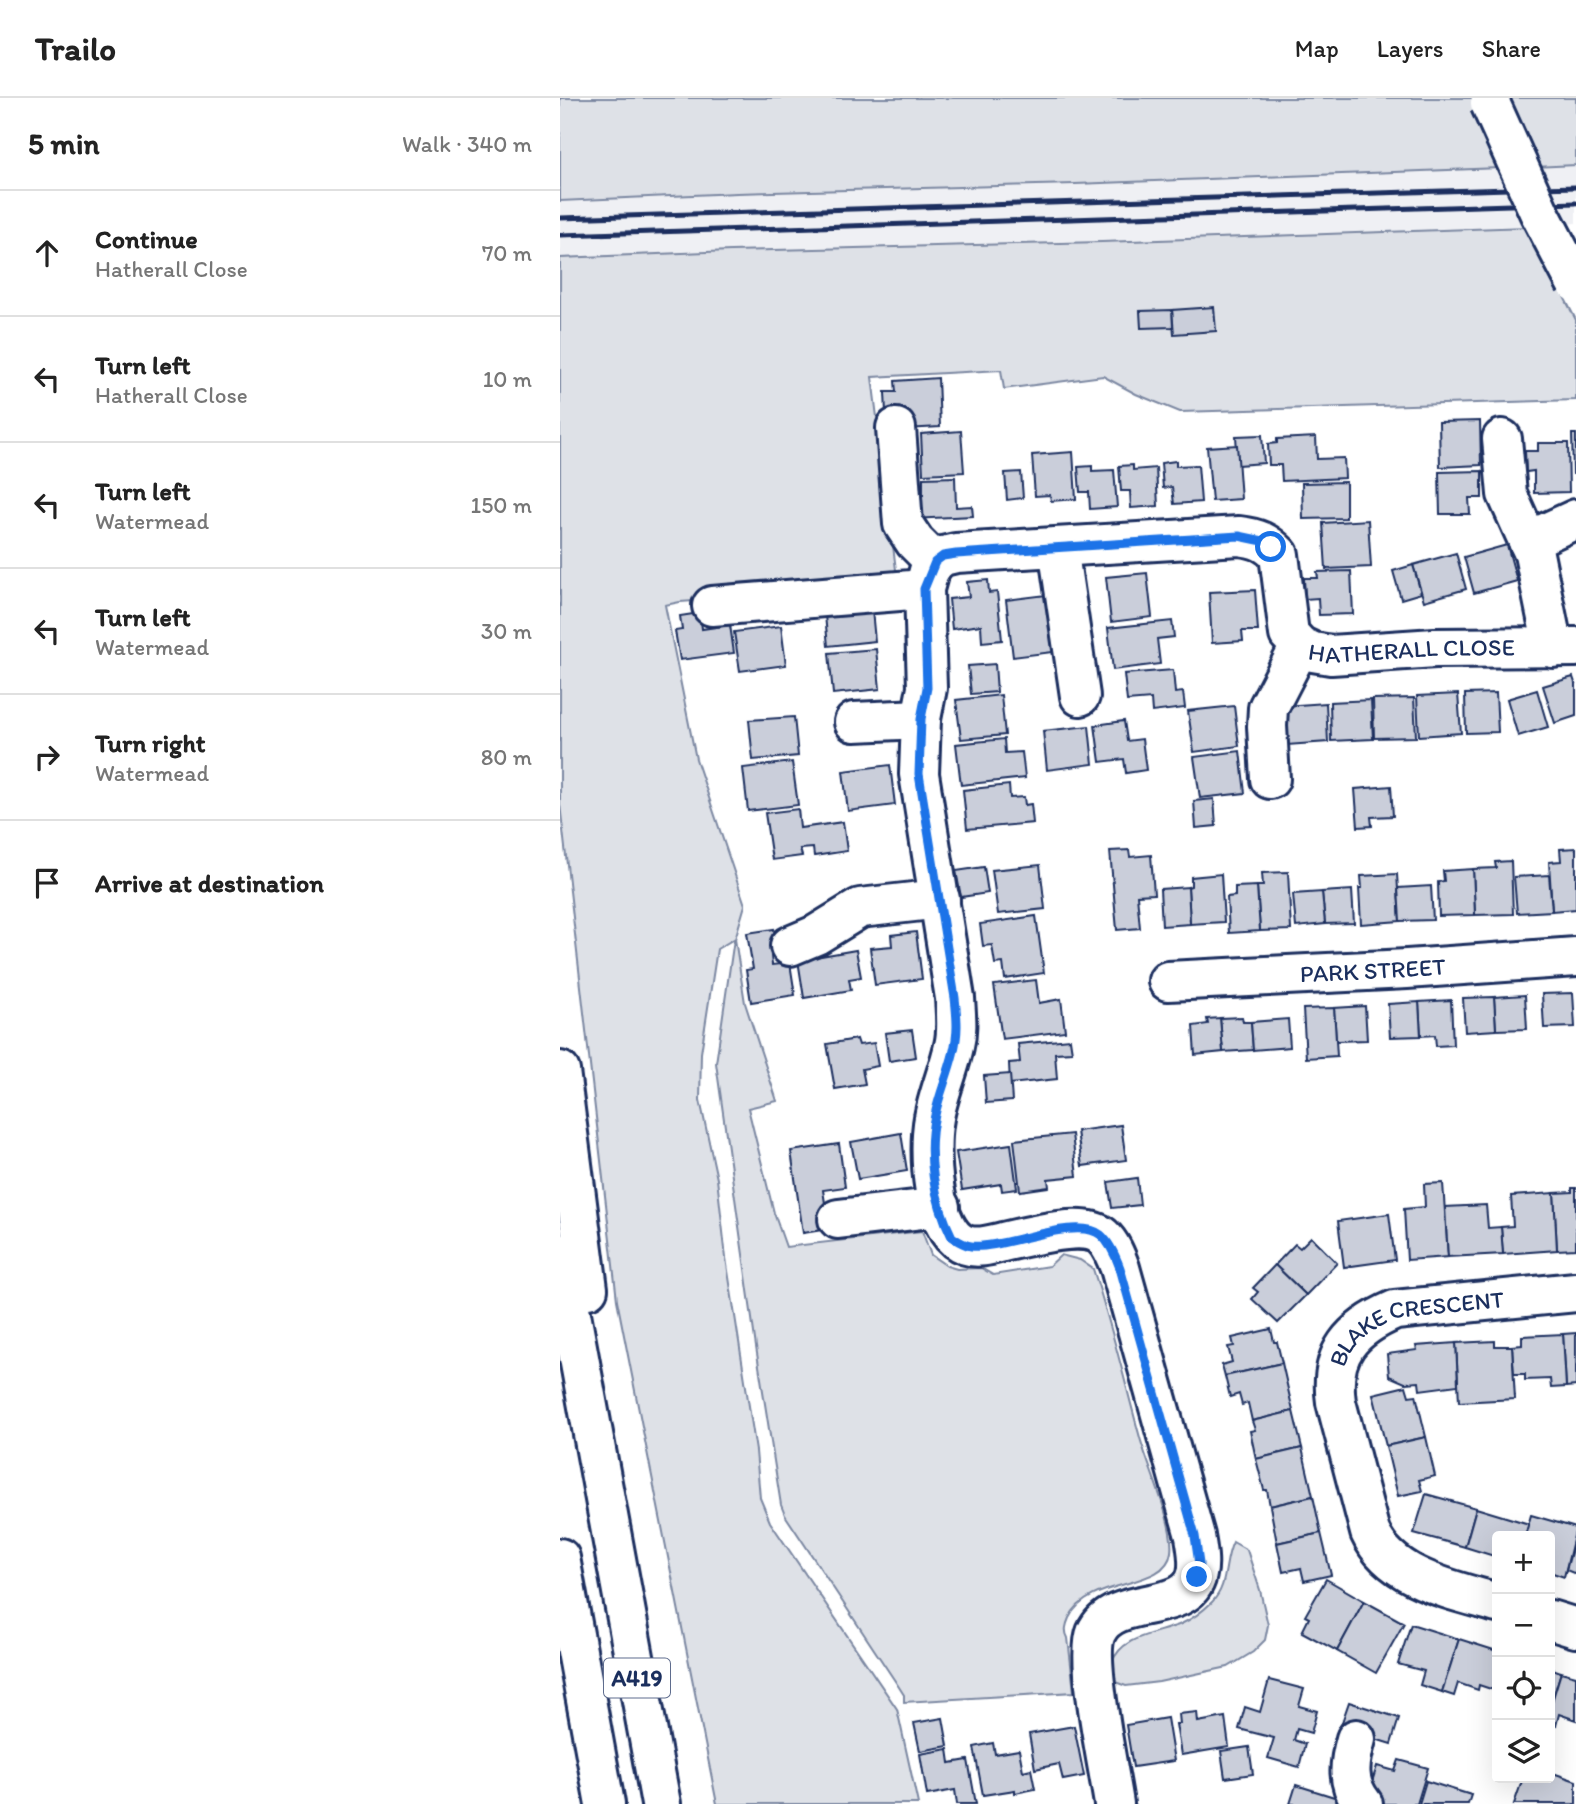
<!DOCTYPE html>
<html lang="en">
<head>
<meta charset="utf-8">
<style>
  :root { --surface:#fff; --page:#f6f6f6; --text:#222; --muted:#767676; --line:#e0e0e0 }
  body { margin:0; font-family:Itim,sans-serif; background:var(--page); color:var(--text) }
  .controls { position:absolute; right:21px; bottom:21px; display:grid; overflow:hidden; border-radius:7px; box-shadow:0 7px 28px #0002 }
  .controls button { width:63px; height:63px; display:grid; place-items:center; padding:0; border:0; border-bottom:2px solid var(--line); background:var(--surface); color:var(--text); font:35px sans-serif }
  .stop { position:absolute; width:21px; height:21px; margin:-16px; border:5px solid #1a73e8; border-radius:50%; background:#fff }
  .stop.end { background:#1a73e8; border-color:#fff; box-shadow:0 2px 7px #0008 }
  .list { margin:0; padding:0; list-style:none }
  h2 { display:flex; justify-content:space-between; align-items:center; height:91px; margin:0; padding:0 28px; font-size:30px }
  h2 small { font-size:23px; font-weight:400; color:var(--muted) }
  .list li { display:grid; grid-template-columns:46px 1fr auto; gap:21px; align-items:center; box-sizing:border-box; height:126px; padding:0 28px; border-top:2px solid var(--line) }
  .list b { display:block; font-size:26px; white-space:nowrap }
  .list p { margin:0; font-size:23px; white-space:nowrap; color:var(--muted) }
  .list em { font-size:23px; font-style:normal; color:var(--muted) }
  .icon { flex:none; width:38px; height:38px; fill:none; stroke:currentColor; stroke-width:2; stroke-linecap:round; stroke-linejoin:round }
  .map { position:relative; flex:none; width:1016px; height:1706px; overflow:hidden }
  header { display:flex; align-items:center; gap:42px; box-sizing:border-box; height:98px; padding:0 35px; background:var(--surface); border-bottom:2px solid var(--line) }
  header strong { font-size:33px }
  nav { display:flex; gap:38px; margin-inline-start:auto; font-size:24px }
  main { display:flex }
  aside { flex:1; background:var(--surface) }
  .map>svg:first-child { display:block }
</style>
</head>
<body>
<header>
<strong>Trailo</strong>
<nav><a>Map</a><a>Layers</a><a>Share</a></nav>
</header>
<main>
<aside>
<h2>5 min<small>Walk · 340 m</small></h2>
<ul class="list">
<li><svg class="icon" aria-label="ahead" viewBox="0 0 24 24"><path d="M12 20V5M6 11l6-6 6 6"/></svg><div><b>Continue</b><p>Hatherall Close</p></div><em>70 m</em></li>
<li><svg class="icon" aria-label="left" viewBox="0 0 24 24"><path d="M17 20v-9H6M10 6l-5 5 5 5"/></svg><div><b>Turn left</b><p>Hatherall Close</p></div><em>10 m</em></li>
<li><svg class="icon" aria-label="left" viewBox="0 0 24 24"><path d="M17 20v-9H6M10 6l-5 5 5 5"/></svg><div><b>Turn left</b><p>Watermead</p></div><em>150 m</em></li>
<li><svg class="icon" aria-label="left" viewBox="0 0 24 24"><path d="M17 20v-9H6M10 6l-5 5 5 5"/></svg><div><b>Turn left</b><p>Watermead</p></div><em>30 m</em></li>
<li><svg class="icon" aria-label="right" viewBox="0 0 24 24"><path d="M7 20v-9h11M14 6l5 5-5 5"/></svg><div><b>Turn right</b><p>Watermead</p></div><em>80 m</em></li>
<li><svg class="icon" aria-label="arrive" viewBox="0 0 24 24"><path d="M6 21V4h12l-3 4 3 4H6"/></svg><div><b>Arrive at destination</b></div></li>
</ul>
</aside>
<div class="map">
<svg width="1016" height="1706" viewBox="0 0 1016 1706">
  <rect width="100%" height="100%" fill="#fff"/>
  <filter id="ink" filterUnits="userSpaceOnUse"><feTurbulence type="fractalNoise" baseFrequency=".0143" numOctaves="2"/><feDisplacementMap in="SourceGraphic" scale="14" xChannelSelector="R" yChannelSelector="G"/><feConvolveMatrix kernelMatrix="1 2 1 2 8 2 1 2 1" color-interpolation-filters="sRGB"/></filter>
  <g filter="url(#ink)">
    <path fill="#eff0f4" d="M1016,67V125L968,129L542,144L171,153L0,160V103L177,95L515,86Z"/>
    <g fill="#dee1e7" stroke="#7c88a2" stroke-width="2">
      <path d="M0,0H912L940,70L515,86L177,95L0,103Z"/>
      <path d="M944,0H1016V67L974,69Z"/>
      <path d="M968,129L1016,222V302L620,314L576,296L543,278L444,291L441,272L312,279L338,488L120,504L105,507L136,661L185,807L175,841L185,905L217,1003L188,1010L214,1115L226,1149L362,1133L371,1157L387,1168L397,1171L421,1170L433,1177L489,1168L501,1157L520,1162L533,1171C551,1225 564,1281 579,1336C586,1365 615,1426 611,1454C606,1493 529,1478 509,1520C506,1527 504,1533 508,1540L514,1594L344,1604V1597L337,1586L225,1417L221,1407L196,1249L156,965L174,841L157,851L141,955L140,1002L157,1081L166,1160L196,1353L200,1400L210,1424L337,1611L358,1706H157L57,1202L0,706V160L171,153L542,144Z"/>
      <path d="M673,1444L687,1452L700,1492L708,1527L705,1542L693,1554L668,1569L599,1584L566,1588L550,1582C551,1577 550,1570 552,1565C561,1537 598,1536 621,1526C632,1521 643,1513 652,1504C669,1487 663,1464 673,1444Z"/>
    </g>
    <g fill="#caceda" stroke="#1b2f5e" stroke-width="2">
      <path d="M654,209L656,233L614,236L612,212Z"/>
      <path d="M612,212L613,229L581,230L580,213Z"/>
      <path d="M378,280L380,329L345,331L326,315L325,294H336L335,283Z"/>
      <path d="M920,323L921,367L880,369L879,324Z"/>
      <path d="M401,333L404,374L363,376L361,336Z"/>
      <path d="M1012,336H1016V376H1013Z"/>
      <path d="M702,337L704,365L678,367L676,338Z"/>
      <path d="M756,339L757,361L784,360L785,380L722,383L721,367H709L708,346L717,345V341Z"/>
      <path d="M978,345H1008L1009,394L974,395V373L966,374L965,353H978Z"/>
      <path d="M677,347L681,401L652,403L647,349Z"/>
      <path d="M513,354L516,401L491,403L490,397L475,398L472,357Z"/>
      <path d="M616,363V368L638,367L641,404L614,406L612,389L603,390L601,365Z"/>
      <path d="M573,367V372L596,370L598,408L571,410L570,393H561L559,368Z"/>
      <path d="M532,368V373L554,372L557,409L530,411L529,394H520L518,369Z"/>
      <path d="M922,373V400H909L910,416H880L879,374Z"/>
      <path d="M461,374L463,400L447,402L445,375Z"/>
      <path d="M395,379L396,409L412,408L413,418L351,421L350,398L363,397V380Z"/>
      <path d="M786,384V420L743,421L742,385Z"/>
      <path d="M808,422L811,469L766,471L763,425Z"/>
      <path d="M947,447L957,483L914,495L904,459Z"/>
      <path d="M896,455L906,491L864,503L853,467Z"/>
      <path d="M853,467L861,495L841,501L833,473Z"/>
      <path d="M791,473L793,516L759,517L758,500L745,501L744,480H758L757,474Z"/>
      <path d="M587,475L592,519L551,524L546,479Z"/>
      <path d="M428,482L429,495L437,494L442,542L422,544L421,527L392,531L389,501L409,499L407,484Z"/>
      <path d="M695,492L698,533H682L683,543L652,545L649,494Z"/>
      <path d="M486,497L493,554L453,559L446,502Z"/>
      <path d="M311,502L315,543L268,548L264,507Z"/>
      <path d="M140,515L142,531L170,527L174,555L120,562L115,533L122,532L120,518Z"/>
      <path d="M612,523L614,539L597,541L600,566L553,572L548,530Z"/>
      <path d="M221,528L226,567L180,573L174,534Z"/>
      <path d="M316,551L320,591L273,596L269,555Z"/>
      <path d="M435,566L437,594L411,596L408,568Z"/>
      <path d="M613,572L615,595L623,594L625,610L592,614L591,601L567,603L564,576Z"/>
      <path d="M1013,579L1016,588V618L995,625L983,588Z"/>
      <path d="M977,592L988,629L958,638L947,601Z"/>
      <path d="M936,595L938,634L906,635L905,596Z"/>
      <path d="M898,596L901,635L859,638L857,598Z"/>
      <path d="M441,597L445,637L401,641L396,602Z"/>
      <path d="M854,600L856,639L814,640L813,601Z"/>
      <path d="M811,602L813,641L771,643L770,604Z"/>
      <path d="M766,605L768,644L727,647L724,608Z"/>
      <path d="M674,608L679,648L634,654L628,613Z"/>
      <path d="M234,619L238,658L193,662L189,622Z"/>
      <path d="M564,623L567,643L582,641L586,672L566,675L564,661L540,664L535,627Z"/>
      <path d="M529,628L533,666L487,672L483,633Z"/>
      <path d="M444,641L445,655L462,654L465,680L401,687L396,646Z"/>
      <path d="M680,653L685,695L640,700L634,659Z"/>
      <path d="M232,664L238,707L188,713L183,670Z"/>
      <path d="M330,667L335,707L288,713L283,673Z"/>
      <path d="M449,687L450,700L464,699L465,707L471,706L473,725L407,731L403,692Z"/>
      <path d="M831,688L833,718L811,719L812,728L798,729L795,691Z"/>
      <path d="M654,701L656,728L636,730L634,703Z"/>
      <path d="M238,711L240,730L283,724L287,753L254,758L253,750L240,751L242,758L212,762L205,715Z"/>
      <path d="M1016,750V811L992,813L989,764L1001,763L1000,751Z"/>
      <path d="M569,752L570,759L591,757L594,796L577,797L580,830L557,832L550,753Z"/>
      <path d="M951,763L953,816L915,817L913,771L936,770L935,764Z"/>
      <path d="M480,767L485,811L438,816L432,772Z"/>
      <path d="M424,769L428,795L401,799L396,773Z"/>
      <path d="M913,771L915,817L879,818L878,784L884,783L883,773Z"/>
      <path d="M728,774L731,832L700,833L697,788H703L702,775Z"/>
      <path d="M661,776L664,824L630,826L628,789L631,788V779Z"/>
      <path d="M837,776L840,823L801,826L799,790H802L801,778Z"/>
      <path d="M989,777L992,813L957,815L954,779Z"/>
      <path d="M697,788L700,833L669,835L667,799L675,798V789Z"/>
      <path d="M871,788L873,822L840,823L838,790Z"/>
      <path d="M628,789L630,826L602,828L600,791Z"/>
      <path d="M792,792L794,825L765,826L762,794Z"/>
      <path d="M762,794L765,826L736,829L733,796Z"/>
      <path d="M476,818L484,875L445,881L443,865L435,866L432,847L423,848L420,826Z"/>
      <path d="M214,831L218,857L211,858L212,867L230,865L235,897L191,904L186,872L193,871L187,835Z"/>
      <path d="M356,834L362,881L315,887L310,850L332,848L331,837Z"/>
      <path d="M296,852L301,879L289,881L291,892L244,900L238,862Z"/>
      <path d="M476,882L479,905L501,901L505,933L442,941L434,887Z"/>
      <path d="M1013,895L1015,929L984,930L982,896Z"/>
      <path d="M965,897L967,931L936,932L934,899Z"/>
      <path d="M934,899L936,932L905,934L903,900Z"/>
      <path d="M891,902L893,947L876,948L875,937L861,938L859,904Z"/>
      <path d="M859,904L861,938L830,939L828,906Z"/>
      <path d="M805,908L807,942L776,943L774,910Z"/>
      <path d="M774,910L777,958L746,960L743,911Z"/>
      <path d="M682,919L683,924H691L693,952L663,954L660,920Z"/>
      <path d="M660,920L663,954L635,957L633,928L648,926L647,921Z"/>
      <path d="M728,921L730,949L693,952L691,924Z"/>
      <path d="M352,932L356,959L329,963L325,935Z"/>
      <path d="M297,941L299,947L314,945L318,968L302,971L305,986L275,991L267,946Z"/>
      <path d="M510,941L512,954L495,955L497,981L450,986L449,965L460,964L458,946Z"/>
      <path d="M450,976L452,1003L426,1005L424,978Z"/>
      <path d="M561,1027L566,1062L522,1068L517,1033Z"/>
      <path d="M341,1035L347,1073L298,1081L291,1044Z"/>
      <path d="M512,1036L517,1078L488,1081L489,1089L460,1093L454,1042Z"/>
      <path d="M279,1046L285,1089L263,1092L269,1131L243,1135L231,1053Z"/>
      <path d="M451,1046L457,1091L442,1093L441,1086L402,1092L396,1054Z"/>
      <path d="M577,1080L580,1107L552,1110L548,1084Z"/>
      <path d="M883,1085L888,1159L847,1162L844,1111L865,1109L864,1086Z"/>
      <path d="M1012,1090H1016V1151L997,1152L994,1095L1012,1094Z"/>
      <path d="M994,1095L997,1152L943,1156L941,1129L953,1128L951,1098Z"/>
      <path d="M926,1107L928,1130L941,1129L943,1156L888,1159L885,1109Z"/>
      <path d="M829,1116L835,1162L784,1169L778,1123Z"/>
      <path d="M751,1139L777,1165L746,1197L715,1167L735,1146L740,1150Z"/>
      <path d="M715,1167L746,1197L718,1225L692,1201L698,1194L693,1190Z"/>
      <path d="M711,1231L714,1244H717L722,1265L665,1278L662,1267L672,1264L668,1249L674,1248L672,1240Z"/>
      <path d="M1016,1235V1288L1006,1289L1003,1236Z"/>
      <path d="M1003,1236L1006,1289L991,1290L990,1281L965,1282V1276H954L952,1248L962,1247V1238Z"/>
      <path d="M935,1243V1248H952L955,1301L899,1304L896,1245Z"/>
      <path d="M896,1245L898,1287L860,1292L859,1284L845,1285L829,1278L827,1256L857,1252L856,1248Z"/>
      <path d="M722,1265L733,1313L692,1323L688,1305L682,1307L679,1296L670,1299L665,1278Z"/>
      <path d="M846,1288L849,1298L856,1297L866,1339L826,1348L813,1296Z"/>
      <path d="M733,1313L742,1350L696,1361L690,1333L695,1332L692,1323Z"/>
      <path d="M866,1339L875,1378L859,1382L862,1393L838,1398L826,1348Z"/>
      <path d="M742,1350L753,1398L710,1408L707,1392H704L696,1361Z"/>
      <path d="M866,1396L916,1410L905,1449L854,1435Z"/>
      <path d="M753,1398L761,1435L717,1445L710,1408Z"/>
      <path d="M916,1410L969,1426L965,1438H937V1459L905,1449Z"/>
      <path d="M971,1417L1016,1430L1004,1479L990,1474V1438H965Z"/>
      <path d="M761,1435L771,1477L744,1483L741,1470L723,1474L717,1445Z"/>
      <path d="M1016,1437V1476L1006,1472Z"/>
      <path d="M766,1481L804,1503L777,1553L742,1534L749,1520L745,1518Z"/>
      <path d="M804,1503L844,1525L816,1575L777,1553Z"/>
      <path d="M851,1526L899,1541L882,1594L860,1587L864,1573L838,1566Z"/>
      <path d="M899,1541L937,1553V1593L919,1587L918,1592L898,1585L894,1598L882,1594Z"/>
      <path d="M990,1570L1001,1574L990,1610Z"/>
      <path d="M1001,1574L1016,1578V1622L999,1616L996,1628L990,1626V1610Z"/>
      <path d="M709,1582L744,1591L739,1608L757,1613L751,1635L737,1631L734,1642L745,1646L739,1669L708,1660L714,1640L679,1631L685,1609L700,1614Z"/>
      <path d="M789,1604L839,1620L831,1646L780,1630Z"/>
      <path d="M637,1614L638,1624L665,1619L669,1649L621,1657L616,1626H620L619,1616Z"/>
      <path d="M383,1620L388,1648L360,1653L354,1625Z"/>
      <path d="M607,1620L614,1663L573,1669L566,1627Z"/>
      <path d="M514,1628L524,1678L503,1682L499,1666L475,1671L469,1636Z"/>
      <path d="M433,1645L435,1656L459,1652L463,1673L471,1671L475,1691L455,1695V1692L423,1697L414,1649Z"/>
      <path d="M689,1649L693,1676L665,1680L661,1653Z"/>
      <path d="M388,1651L390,1665L408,1662L416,1706H397L395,1692L367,1697L360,1656Z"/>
      <path d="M839,1662L868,1670L857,1706H816L806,1703L817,1668L835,1673Z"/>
      <path d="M990,1674L1016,1683V1706H954L963,1680H990Z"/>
      <path d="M866,1683L911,1697L908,1706H859Z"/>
      <path d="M736,1687L787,1703L786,1706H730Z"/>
    </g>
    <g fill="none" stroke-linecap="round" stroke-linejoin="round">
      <g stroke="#1b2f5e" stroke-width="44">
        <g id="minor">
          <path d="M336,330L343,426L355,444L375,464"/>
          <path d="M942,341L947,396L974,456L993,550"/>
          <path d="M968,443L1016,421"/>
          <path d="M498,449L520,598"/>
          <path d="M152,508L364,491"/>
          <path d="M294,624L361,621"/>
          <path d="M710,681L707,628L708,610L740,548"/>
          <path d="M230,848L256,837L300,810L380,801"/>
          <path id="s1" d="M608,883L847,871L1016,859"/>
          <path d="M278,1121L380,1109"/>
          <path id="s2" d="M937,1505C893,1492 831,1481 810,1434L776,1304C769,1255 791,1231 835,1212L1016,1194"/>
          <path d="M990,1522L1016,1530"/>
          <path d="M796,1641C789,1666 786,1685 803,1706"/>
          <path id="s3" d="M554,1706C549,1672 525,1561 536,1535C554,1494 628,1519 637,1476C640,1464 637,1451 635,1438L560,1170C556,1159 551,1146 542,1138C524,1123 465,1139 443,1144C431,1147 418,1151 406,1147C371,1136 368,1051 374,1020C378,996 389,972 394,948C398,932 396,917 395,900L359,676L361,621L367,590L364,491L369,473L375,464L383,458L396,455L679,438C697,440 707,444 719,457L729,536L740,548L753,554L771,557L875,550L1016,549"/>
        </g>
      </g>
      <g stroke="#1b2f5e" stroke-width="44">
        <g id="highway">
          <path d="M0,973L28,1191"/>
          <path d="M0,1156L101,1706"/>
          <path d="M0,1460L45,1706"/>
        </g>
      </g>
      <use href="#minor" stroke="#fff" stroke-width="38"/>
      <use href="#highway" stroke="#fff" stroke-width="38"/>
      <g stroke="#1b2f5e" stroke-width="5">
        <path d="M0,120L1016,89"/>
        <path d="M0,137L1016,105"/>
      </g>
      <g stroke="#1b2f5e" stroke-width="44" stroke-linecap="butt">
        <path id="minor-bridge" d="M930,5L979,114L1016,185"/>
      </g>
      <use href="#minor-bridge" stroke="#fff" stroke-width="38"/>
    </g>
  </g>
  <g fill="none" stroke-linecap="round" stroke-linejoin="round" filter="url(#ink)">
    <path stroke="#1a73e8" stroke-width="9" d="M637,1479L639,1466L635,1438L560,1170C556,1159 550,1145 541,1137C516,1117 442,1152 411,1148C404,1147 398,1143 392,1139C374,1103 366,1056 375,1017C381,988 397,958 397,928C397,919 396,909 395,900L359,676L361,621L367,590L364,491L375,464L383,458L396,456L679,438L703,443L711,449"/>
  </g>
  <g text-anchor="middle" stroke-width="5" stroke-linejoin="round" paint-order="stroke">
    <rect fill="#fff" stroke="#5f6d8e" stroke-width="2" x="44" y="1560.5" width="66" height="39" rx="5"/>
    <g font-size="23" font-weight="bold" fill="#1b2f5e">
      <text x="77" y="1588">A419</text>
    </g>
    <g font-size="24" fill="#1b2f5e" stroke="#fff">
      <text dy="8" stroke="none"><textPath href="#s3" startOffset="2054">HATHERALL CLOSE</textPath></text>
      <text dy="8" stroke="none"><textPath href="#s1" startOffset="205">PARK STREET</textPath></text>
      <text dy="8" stroke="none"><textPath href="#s2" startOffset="418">BLAKE CRESCENT</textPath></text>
    </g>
  </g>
</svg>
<div class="controls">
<button>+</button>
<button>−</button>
<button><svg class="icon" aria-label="locate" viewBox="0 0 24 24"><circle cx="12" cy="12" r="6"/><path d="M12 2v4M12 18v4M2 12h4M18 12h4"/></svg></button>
<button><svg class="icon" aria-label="layers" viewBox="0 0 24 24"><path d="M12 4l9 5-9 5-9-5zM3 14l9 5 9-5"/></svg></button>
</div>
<div class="stop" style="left:711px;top:449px"></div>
<div class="stop end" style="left:637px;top:1479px"></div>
</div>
</main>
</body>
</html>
